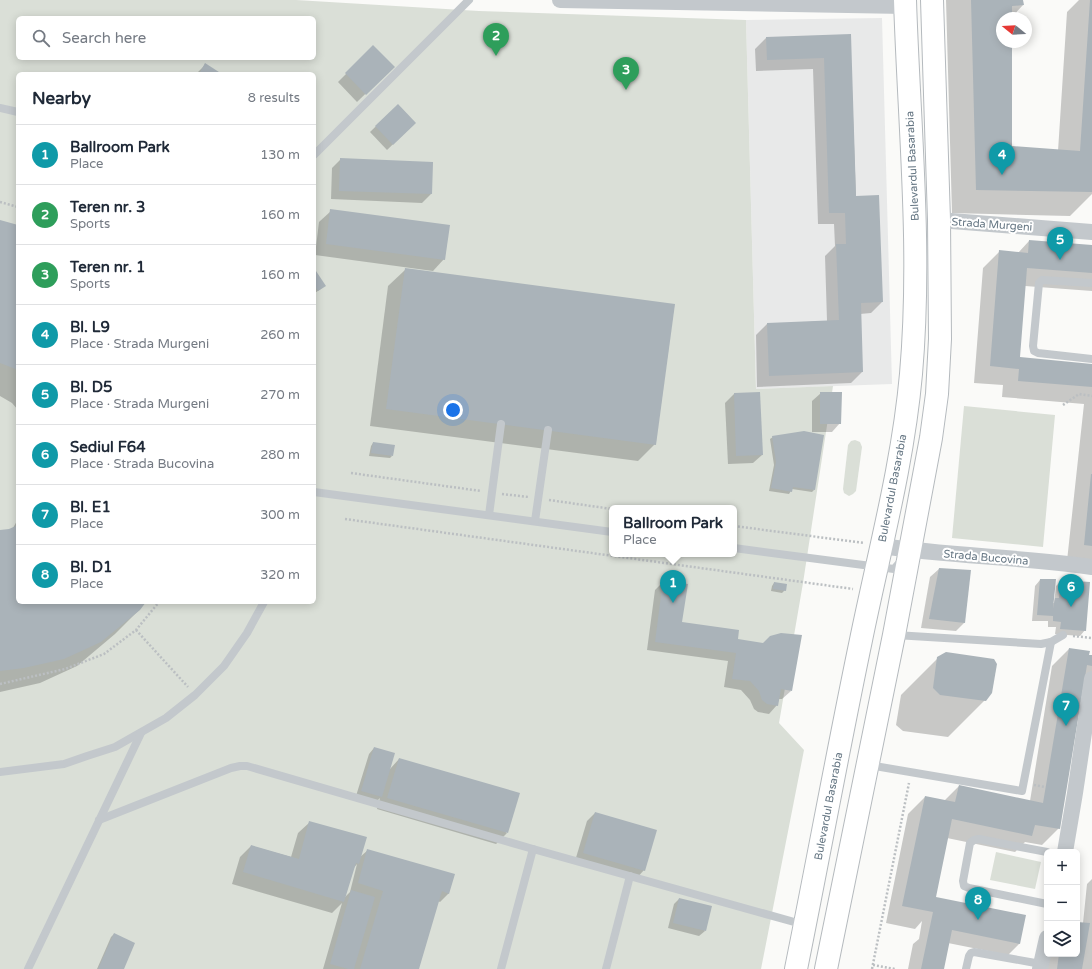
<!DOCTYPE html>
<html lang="en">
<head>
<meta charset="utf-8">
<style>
  :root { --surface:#fff; --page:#f2f2f3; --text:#1f2937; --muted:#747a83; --line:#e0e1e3; --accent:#d93025 }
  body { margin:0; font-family:"Varela Round",sans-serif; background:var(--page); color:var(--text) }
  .controls { position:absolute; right:12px; bottom:12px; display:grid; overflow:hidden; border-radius:6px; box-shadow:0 2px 10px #0003 }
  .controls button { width:36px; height:36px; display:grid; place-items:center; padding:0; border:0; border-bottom:1px solid var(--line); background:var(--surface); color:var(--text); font:20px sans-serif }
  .compass { position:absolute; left:996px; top:12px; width:36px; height:36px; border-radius:50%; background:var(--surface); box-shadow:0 2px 10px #0003; rotate:288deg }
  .you { position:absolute; left:453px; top:410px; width:14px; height:14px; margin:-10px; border:3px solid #fff; border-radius:50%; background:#1a73e8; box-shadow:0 0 0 6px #1a73e833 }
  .badge { display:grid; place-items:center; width:26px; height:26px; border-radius:50%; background:var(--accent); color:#fff; font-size:13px; font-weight:700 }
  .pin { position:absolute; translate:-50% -33px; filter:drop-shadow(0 1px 2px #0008) }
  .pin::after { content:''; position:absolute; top:21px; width:14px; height:12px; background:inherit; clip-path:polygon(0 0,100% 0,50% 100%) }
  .popup { position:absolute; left:609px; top:505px; width:128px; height:52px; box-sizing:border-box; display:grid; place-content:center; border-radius:6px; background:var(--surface); filter:drop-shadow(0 1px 3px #0005); font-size:13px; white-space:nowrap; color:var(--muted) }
  .popup b { font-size:15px; color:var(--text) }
  .popup::after { content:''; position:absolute; left:50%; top:100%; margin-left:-8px; border:8px solid transparent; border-top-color:var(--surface) }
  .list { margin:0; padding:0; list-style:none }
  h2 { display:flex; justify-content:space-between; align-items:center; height:52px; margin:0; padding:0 16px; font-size:17px }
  h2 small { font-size:13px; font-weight:400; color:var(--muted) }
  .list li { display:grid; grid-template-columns:26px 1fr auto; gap:12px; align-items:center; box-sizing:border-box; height:60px; padding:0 16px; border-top:1px solid var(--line) }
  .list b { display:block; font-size:15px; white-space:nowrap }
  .list p { margin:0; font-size:13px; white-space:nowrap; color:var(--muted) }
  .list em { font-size:13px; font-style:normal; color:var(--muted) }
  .icon { flex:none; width:22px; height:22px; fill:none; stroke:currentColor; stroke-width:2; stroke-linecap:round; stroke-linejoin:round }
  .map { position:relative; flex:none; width:1092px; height:969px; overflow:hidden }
  .search { position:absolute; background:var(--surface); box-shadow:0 2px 10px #0003; left:16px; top:16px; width:300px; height:44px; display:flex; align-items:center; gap:10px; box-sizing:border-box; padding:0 14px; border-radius:6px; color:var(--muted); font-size:15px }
  .panel { position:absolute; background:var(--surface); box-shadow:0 2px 10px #0003; left:16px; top:72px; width:300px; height:532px; border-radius:6px }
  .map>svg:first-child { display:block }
</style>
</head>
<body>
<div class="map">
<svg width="1092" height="969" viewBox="0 0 1092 969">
  <rect width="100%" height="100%" fill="#fafaf8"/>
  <path fill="#e8e9e9" d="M882,18L892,384L756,389L746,20Z"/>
  <g fill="#dadfd7" fill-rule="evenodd">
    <path d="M0,0H296L479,11L746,20L756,389L833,386L803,583L779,723L804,750L761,969H0ZM18,18H314V58H18ZM18,74H314V602H18ZM612,508H734V554H612Z"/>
    <path d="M964,406L1055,415L1043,547L952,538Z"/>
    <path d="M855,440L860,442L862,447L856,491L853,494L849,496L844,493L843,489L848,445L851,441Z"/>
    <path d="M996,852L1041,862L1035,889L990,880Z"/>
  </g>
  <g fill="#0003" fill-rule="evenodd">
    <path d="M946,0H1022L1023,5L1011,18H1002V42H1011V147L1058,151L1067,12L1079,0H1092V194L1070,216L952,213Z"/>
    <path d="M850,35L856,197L882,302L871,313L860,314L862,372L851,383L757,387L756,335L767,324L827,321L825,256L835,246L834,224H818L813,69L756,71L755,49L766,38Z"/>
    <path d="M373,47L393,67L357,102L338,82Z"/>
    <path d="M205,65L220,74H196Z"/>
    <path d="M398,105L415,123L387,150L370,132Z"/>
    <path d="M341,159L432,163L431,194L422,203L331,199L332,168Z"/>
    <path d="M331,211L444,259L433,271L315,255L319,222Z"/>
    <path d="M0,221L18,226V410L12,403L0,396Z"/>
    <path d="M1029,241L1092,246V291L1025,286L1019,358L1092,365V564L1067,561L1084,404L1002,397L1003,385L974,383L983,268L1000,251L1018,253Z"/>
    <path d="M314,270L322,288L315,293L314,291Z"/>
    <path d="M405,270L655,444L638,461L370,426L388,286Z"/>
    <path d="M759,393L762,455L753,463L728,464L725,403L734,394Z"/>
    <path d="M821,393L840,423L832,432H812V401Z"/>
    <path d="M773,437L814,490L812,492L792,489L789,494L769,491L774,465L770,439Z"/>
    <path d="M373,443L392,456L390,458L369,456L371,446Z"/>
    <path d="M18,519V602H145L140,609L115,634L77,666L40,683L0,692V531L9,530L13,528Z"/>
    <path d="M939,569L965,622L956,631L921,628L930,577Z"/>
    <path d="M1040,580L1053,603H1054L1056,586L1061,581L1085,630L1080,636L1055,634L1056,627H1048V621H1032L1035,586Z"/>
    <path d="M664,581L681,623L737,640L791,691L782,699H779L777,705L769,714L758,712L754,709L750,700L741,690L724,687L728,661L647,650L655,590Z"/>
    <path d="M774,583L785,590L782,593L771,591L772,586Z"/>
    <path d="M1069,649L1092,657V694L1083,685L1059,828L1042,845L1025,842L1015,852L947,838L934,900L1025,916L1019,944L1008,955L948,943L943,969H908L913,944L919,939L922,921L915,929L886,923L908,814L925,797L944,801L959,786L1030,801L1052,666Z"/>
    <path d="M938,658L985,700L948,737L903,731L896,725L901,695Z"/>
    <path d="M374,748L390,769L399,759L507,833L496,844L377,809L380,798L376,802L356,796L369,754Z"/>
    <path d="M595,813L644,870L636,879L575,861L587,821Z"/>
    <path d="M310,822L360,857L368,850L449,893L440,902L438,901L418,969H323L342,903L332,913L232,884L240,857L251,846L291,857L298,833ZM357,864L350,892L344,898L353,869Z"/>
    <path d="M1092,879V969H1043L1047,954H1077V923H1083L1087,884Z"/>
    <path d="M679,899L705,931L699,936L668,928L674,904Z"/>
    <path d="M114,934L123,969H97L111,937Z"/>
  </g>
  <g fill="#aab3b9">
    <path d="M971,0H1023L1024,5L1012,6V18H1002V42H1012V146L1080,151L1090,0H1092V192L976,190Z"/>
    <path d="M851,34L856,196L879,195L883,302L861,303L863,372L769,376L767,323L839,320L836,244H846L845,213H829L824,58L767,60L766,37Z"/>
    <path d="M373,45L395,67L366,95L345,73Z"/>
    <path d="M205,63L222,74H199Z"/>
    <path d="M398,104L416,123L393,145L375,126Z"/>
    <path d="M340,158L433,162L432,194L339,191Z"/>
    <path d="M330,209L450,225L445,260L326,244Z"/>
    <path d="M0,220L18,225V370L0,363Z"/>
    <path d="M1029,240L1092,245V273L1027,268L1020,357L1092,364V387L1018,381L1019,369L990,366L999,250L1028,253Z"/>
    <path d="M314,268L326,286L318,291L314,285Z"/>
    <path d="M405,268L675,304L656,445L386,409Z"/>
    <path d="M760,392L763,455L736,456L734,393Z"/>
    <path d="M820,392H842L841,424H820Z"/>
    <path d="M804,431L824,435L815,490L793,487L792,492L771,488L776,462L772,436Z"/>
    <path d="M373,442L395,445L393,456L371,453Z"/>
    <path d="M1091,474H1092V546L1084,545Z"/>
    <path d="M18,525V602H146L140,610L101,642L64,659L24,668L0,671V530L9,529Z"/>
    <path d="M939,568L971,570L965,623L929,619Z"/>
    <path d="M1040,579H1056L1053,609L1055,598H1059L1061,580L1090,582L1086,631L1060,629L1061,622L1053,621V616L1037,615Z"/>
    <path d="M663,580L688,584L682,622L739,630L738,639L763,643L770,636L781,633L802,635L792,691L781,689L778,706L767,704L762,700L759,691L750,681L732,679L736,653L655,642Z"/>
    <path d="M774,582L787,584L786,591L773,589Z"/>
    <path d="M1069,648L1090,651L1089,655H1092V666L1087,665L1060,829L1035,825L1032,836L952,819L936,897L1026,915L1020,944L952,930L944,969H921L933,912L902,906L925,796L955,802L959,785L1043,803Z"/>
    <path d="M946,652L994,659L997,664L992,693L986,701L940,695L933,688L937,657Z"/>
    <path d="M374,747L395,753L382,797L361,791Z"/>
    <path d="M399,758L520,793L508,833L387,798Z"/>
    <path d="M595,812L657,830L645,871L583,853Z"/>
    <path d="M309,821L367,837L359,864L356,863L344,902L243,872L251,845L299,859Z"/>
    <path d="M367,849L455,874L449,894L442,891L419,969H360L383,891L358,883Z"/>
    <path d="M351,890L375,897L354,969H348L330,964Z"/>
    <path d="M679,898L712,906L706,931L673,923Z"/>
    <path d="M1077,922L1090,923L1082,969H1057L1059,954H1077Z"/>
    <path d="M114,933L135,943L124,969H98Z"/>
  </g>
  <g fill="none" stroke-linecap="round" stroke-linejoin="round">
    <g stroke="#b5babe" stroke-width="24">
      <g id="primary">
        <path d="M796,969C818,860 838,750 861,640C879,552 903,464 911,374C922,249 909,125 905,0"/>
        <path d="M826,969L894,635L931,438L937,394L940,339L939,220L932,0"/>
      </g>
    </g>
    <g stroke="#bbbfc2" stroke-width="2.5" stroke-dasharray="2 2" stroke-linecap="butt">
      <path d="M0,202L18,207"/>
      <path d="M1063,405L1079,394L1092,396"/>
      <path d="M351,473L481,491"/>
      <path d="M502,494L529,497"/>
      <path d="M549,500L612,509"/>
      <path d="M345,519L853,589"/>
      <path d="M734,526L864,543"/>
      <path d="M136,630L188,687"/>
      <path d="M1073,636L1092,638"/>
      <path d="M0,684L65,669L104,654L136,630L159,602"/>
      <path d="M1034,785L1045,787"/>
      <path d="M873,965L895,969"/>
      <path d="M872,969L909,783"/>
    </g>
    <g stroke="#c3c8cc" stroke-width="8">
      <path d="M0,108L18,112"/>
      <path d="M314,155L469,0"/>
      <path d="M1092,283L1042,280L1039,283L1033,346L1034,351L1038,353L1092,359"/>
      <path d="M314,492L612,532"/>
      <path d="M489,515L501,424"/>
      <path d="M535,521L548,430"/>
      <path d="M734,548L894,569L902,560"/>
      <path d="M895,635L1041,644L1051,642L1063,635"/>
      <path d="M869,765L1022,791L1051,642"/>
      <path d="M0,772L64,764L87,756L115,747L166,718L195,695L224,666L247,633L264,602"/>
      <path d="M99,820L231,768L240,766H247L533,849L805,925"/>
      <path d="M1047,852L979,839L974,840L970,843L963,881L964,886L969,888L1047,904"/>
      <path d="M28,969L141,733"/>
      <path d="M501,969L533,849"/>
      <path d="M606,969L630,876"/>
      <path d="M966,969L969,956L971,953L974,952L1041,964"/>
    </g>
    <g stroke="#c3c8cc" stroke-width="16">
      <path d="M560,0L905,6"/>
      <path d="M939,220L1092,232"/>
      <path d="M881,546C951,556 1022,557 1092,567"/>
      <path d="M1065,852L1075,793L1092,679"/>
      <path d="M1040,969L1047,938"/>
    </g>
    <use href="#primary" stroke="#fff" stroke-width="22"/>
  </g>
  <g text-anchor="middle" stroke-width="4" stroke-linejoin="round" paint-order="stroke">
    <g font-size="11" fill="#657683" stroke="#fff">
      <text transform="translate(912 166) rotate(-93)" y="4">Bulevardul Basarabia</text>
      <text transform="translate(992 224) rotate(4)" y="4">Strada Murgeni</text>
      <text transform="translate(892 488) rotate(-79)" y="4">Bulevardul Basarabia</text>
      <text transform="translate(986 557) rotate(5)" y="4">Strada Bucovina</text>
      <text transform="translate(828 806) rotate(-79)" y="4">Bulevardul Basarabia</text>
    </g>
  </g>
</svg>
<div class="controls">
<button>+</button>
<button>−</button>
<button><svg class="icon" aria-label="layers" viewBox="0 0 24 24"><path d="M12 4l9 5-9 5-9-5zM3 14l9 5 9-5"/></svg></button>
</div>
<svg class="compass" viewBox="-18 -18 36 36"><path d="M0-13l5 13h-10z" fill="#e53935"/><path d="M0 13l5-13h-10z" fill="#747a83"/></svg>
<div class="you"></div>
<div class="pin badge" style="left:673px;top:603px;background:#0f9aa8">1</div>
<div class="popup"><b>Ballroom Park</b>Place</div>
<div class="pin badge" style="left:496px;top:56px;background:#2e9e5b">2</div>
<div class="pin badge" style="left:626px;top:90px;background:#2e9e5b">3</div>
<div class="pin badge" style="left:1002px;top:175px;background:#0f9aa8">4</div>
<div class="pin badge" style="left:1060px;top:260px;background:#0f9aa8">5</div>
<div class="pin badge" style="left:1071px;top:607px;background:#0f9aa8">6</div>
<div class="pin badge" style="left:1066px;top:726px;background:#0f9aa8">7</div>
<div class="pin badge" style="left:978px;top:920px;background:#0f9aa8">8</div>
<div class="search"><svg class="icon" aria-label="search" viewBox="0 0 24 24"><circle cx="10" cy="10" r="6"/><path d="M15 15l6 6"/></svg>Search here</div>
<section class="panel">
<h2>Nearby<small>8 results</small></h2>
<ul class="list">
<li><span class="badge" style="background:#0f9aa8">1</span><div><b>Ballroom Park</b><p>Place</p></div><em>130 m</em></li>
<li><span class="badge" style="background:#2e9e5b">2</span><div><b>Teren nr. 3</b><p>Sports</p></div><em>160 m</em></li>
<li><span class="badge" style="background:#2e9e5b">3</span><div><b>Teren nr. 1</b><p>Sports</p></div><em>160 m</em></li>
<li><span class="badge" style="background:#0f9aa8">4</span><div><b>Bl. L9</b><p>Place · Strada Murgeni</p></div><em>260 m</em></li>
<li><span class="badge" style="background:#0f9aa8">5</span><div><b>Bl. D5</b><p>Place · Strada Murgeni</p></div><em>270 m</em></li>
<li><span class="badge" style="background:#0f9aa8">6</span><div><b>Sediul F64</b><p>Place · Strada Bucovina</p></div><em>280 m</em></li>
<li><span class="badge" style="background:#0f9aa8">7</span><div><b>Bl. E1</b><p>Place</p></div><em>300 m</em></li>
<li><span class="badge" style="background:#0f9aa8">8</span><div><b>Bl. D1</b><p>Place</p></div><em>320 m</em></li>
</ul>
</section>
</div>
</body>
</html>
